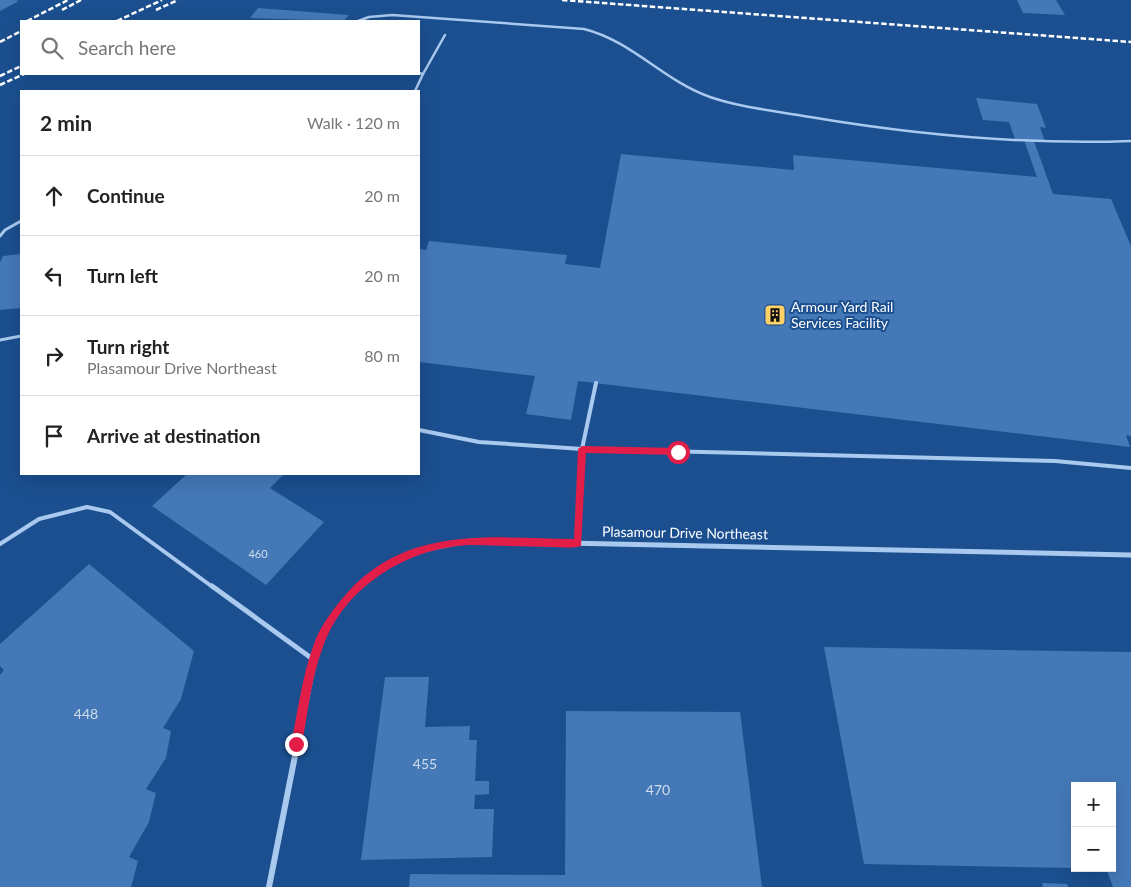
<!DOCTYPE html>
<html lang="en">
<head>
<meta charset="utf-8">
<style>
  :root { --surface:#fff; --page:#f2f2f2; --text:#222; --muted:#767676; --line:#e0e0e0 }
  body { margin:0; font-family:Lato,sans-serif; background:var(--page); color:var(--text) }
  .controls { position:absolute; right:15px; bottom:15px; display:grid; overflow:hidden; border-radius:0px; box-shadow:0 5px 20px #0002 }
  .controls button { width:45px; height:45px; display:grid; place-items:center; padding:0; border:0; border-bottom:1px solid var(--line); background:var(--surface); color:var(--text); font:25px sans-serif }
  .stop { position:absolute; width:15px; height:15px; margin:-11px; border:4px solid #e11d48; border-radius:50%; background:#fff }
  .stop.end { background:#e11d48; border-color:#fff; box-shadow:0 1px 5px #0008 }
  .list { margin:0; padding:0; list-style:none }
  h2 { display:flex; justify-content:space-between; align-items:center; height:65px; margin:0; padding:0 20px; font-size:21px }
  h2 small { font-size:16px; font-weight:400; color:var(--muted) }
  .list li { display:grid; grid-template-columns:32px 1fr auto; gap:15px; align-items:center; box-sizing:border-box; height:80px; padding:0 20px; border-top:1px solid var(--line) }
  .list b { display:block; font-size:19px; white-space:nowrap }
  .list p { margin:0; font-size:16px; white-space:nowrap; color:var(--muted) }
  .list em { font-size:16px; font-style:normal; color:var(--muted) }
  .icon { flex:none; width:28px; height:28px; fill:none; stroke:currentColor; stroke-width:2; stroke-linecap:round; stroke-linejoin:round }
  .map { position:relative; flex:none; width:1131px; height:887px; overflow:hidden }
  .search { position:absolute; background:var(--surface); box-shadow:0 5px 20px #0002; left:20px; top:20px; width:400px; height:55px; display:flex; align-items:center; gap:12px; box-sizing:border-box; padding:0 18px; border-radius:0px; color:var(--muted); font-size:19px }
  .panel { position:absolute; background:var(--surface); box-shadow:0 5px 20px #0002; left:20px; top:90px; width:400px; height:385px; border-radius:0px }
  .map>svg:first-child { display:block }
</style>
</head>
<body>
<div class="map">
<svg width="1131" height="887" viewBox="0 0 1131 887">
  <rect width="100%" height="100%" fill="#1b4f8f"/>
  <g fill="#4478b7">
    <path d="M0,0H15L19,1L0,11Z"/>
    <path d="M1017,0H1056L1065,15L1023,13Z"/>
    <path d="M258,8L349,15L344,21L250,18Z"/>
    <path d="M976,98L1037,104L1046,128L1040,127L1045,142L1034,141L1053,194L1111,199L1131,246V436L1126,435L1130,447L578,381L571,420L526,414L535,376L419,362V249L426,250L429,241L567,255L565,264L600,268L621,154L794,170L793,155L1037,177L1024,140L1015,139L1009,122L983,120Z"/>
    <path d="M21,254V308L0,310V262L3,256Z"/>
    <path d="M187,474H284L270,488L324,522L266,585L152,506Z"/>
    <path d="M89,564L194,651L181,699L163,728L171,731L166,758L146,789L156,793L149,822L129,857L138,861L131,887H0V675L4,670L0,666V644Z"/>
    <path d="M824,647L1131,652V887H1113L1106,868H1112V786H1075V868L864,864Z"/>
    <path d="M385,677H429L425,727L470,726L469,740H477L475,781H489V794L475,795L474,809H494L492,857L361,860Z"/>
    <path d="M566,711L740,712L762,887H409L410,874L565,875Z"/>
    <path d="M1042,883L1067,884L1068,887H1043Z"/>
  </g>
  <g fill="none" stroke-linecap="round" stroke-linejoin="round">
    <g stroke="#a9c9ee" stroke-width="2.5">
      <path d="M358,21L369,17L392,15L584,29C632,41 664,81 710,97C742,108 777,111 810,117C917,135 1023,145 1131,141"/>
      <path d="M423,74L445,35"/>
      <path d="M415,91L423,74L419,73"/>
    </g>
    <g stroke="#a9c9ee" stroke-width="3">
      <path d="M0,236L5,230L21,221"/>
      <path d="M0,340L21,336"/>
    </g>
    <g stroke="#a9c9ee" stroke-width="4">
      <path d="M419,430L479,442L582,449L1055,461L1131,468"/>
      <path d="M578,543L582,449L596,383"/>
      <path d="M0,544L39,519L87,507L110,512L214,588"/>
    </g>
    <path stroke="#a9c9ee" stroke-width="5" d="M212,586L314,660"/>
    <path stroke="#a9c9ee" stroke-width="5" d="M357,588C389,555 428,547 471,541L1131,555"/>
    <path stroke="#a9c9ee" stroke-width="6" d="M269,887L315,655C323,628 339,606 359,586"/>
    <g stroke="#fff" stroke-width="2.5" stroke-dasharray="5.5 2.5" stroke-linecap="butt">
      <path d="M562,0L1131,42"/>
      <path d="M62,10L81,0"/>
      <path d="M156,10L178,0"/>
      <path d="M27,21L68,0"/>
      <path d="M117,21L162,0"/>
      <path d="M0,42L21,31"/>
      <path d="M0,76L21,66"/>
      <path d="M0,85L24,74"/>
    </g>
  </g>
  <path fill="#e11d48" d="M582,446L678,448L682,452L678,455L586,453L581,546C572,549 560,547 551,547C526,546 500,546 475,545C411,545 344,586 323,647C311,678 308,712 302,744L296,749L293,748L291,744C298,711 302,676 314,644C320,626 334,608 347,593C408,525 491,538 574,539L578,449Z"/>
  <defs>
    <g id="building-square" transform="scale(1.125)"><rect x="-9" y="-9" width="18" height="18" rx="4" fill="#ffd166" stroke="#1b4f8f"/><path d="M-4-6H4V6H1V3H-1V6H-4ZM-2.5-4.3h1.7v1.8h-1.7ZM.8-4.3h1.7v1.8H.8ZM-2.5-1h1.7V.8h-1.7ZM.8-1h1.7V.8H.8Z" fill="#111"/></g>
  </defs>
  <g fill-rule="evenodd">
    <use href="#building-square" x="775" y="315"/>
  </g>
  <g text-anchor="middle" stroke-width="4" stroke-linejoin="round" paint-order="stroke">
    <g font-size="11" fill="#d0dded">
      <text x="258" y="558">460</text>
    </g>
    <g font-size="14" fill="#fff" stroke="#1b4f8f" text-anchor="start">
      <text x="791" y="312">Armour Yard Rail<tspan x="791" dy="16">Services Facility</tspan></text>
    </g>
    <g font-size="14" fill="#fff" stroke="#1b4f8f">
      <text transform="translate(685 533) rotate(1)" y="5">Plasamour Drive Northeast</text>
    </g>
    <g font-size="14" fill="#d0dded">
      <text x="86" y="719">448</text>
      <text x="425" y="769">455</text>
      <text x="658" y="795">470</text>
    </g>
  </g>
</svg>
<div class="controls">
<button>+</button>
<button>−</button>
</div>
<div class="stop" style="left:678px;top:452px"></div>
<div class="stop end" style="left:296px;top:744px"></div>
<div class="search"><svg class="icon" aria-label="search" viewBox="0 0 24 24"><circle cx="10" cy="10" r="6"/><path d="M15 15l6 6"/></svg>Search here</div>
<section class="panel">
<h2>2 min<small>Walk · 120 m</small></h2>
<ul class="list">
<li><svg class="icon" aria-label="ahead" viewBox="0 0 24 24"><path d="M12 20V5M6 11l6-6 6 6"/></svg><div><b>Continue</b></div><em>20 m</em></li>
<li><svg class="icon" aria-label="left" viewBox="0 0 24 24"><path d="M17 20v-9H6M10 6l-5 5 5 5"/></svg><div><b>Turn left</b></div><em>20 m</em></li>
<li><svg class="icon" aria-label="right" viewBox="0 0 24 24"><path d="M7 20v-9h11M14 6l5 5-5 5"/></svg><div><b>Turn right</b><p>Plasamour Drive Northeast</p></div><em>80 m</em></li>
<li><svg class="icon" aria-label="arrive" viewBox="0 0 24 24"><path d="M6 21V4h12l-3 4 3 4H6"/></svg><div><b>Arrive at destination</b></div></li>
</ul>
</section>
</div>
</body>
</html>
